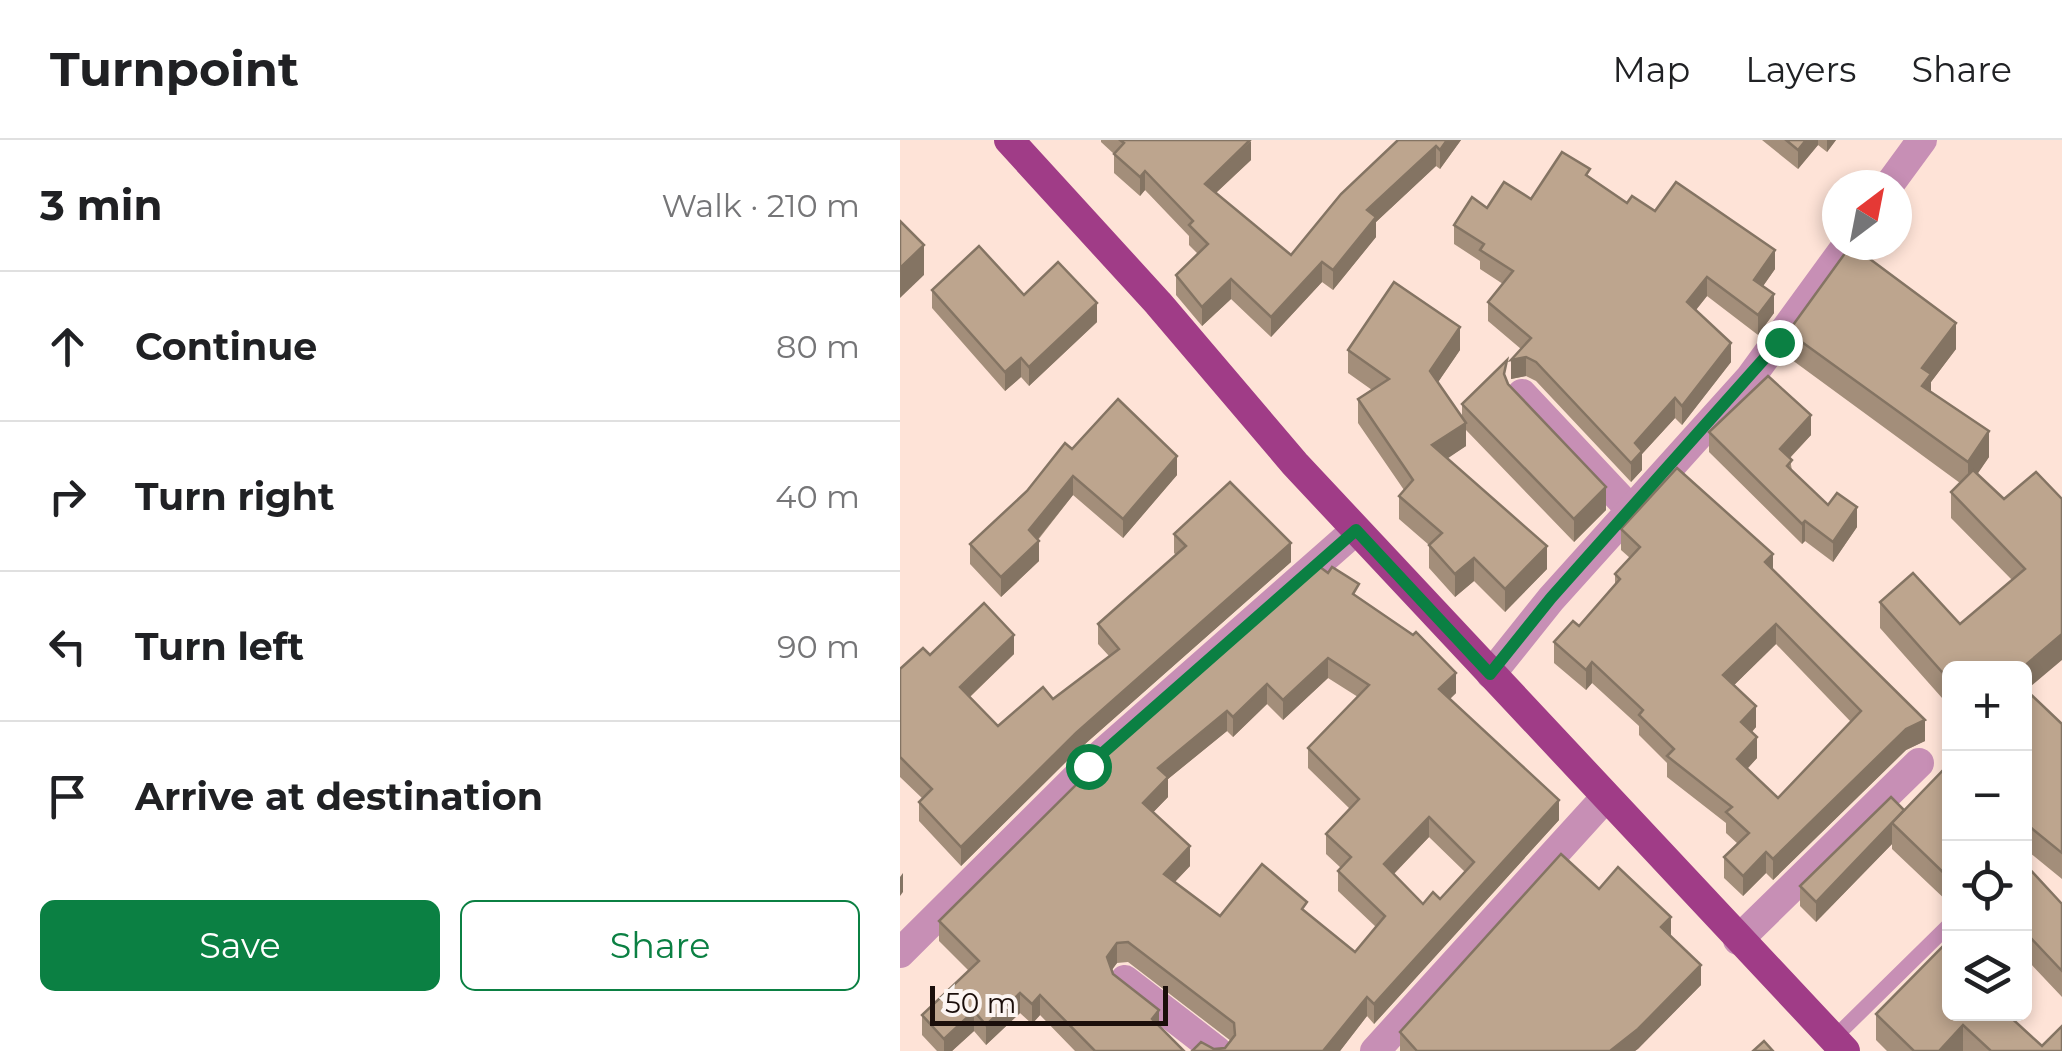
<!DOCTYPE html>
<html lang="en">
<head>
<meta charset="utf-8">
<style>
  :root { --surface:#fff; --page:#f6f6f6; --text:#202124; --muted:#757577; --line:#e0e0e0; --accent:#0b8043 }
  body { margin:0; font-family:Montserrat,sans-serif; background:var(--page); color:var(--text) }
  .controls { position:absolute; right:30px; bottom:30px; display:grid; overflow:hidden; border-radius:15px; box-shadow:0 5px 15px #0003 }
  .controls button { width:90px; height:90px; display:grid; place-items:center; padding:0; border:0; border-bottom:2px solid var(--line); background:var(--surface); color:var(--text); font:50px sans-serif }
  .compass { position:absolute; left:922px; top:30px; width:90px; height:90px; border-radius:50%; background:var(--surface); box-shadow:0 5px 15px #0003; rotate:32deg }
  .scale { position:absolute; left:30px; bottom:25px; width:238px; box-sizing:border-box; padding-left:10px; border:5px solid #1b0f0b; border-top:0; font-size:28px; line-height:35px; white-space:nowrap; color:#1b0f0b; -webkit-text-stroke:8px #fcf5f2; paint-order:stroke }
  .stop { position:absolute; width:30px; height:30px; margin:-22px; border:8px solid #0b8043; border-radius:50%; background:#fff }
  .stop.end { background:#0b8043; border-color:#fff; box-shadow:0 2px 10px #0008 }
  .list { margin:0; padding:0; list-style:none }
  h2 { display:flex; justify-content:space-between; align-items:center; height:130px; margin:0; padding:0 40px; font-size:42px }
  h2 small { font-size:32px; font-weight:400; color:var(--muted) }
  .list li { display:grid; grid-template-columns:65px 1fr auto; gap:30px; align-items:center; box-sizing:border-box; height:150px; padding:0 40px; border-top:2px solid var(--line) }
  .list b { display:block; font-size:38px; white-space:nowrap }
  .list em { font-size:32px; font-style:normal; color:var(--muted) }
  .actions { display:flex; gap:20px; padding:30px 40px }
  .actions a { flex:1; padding:22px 0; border:2px solid var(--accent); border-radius:15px; text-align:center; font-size:35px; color:var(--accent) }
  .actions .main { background:var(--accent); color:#fff }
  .icon { flex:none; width:55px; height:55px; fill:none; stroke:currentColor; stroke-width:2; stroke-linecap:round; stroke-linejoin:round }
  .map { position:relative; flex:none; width:1162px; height:911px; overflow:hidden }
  header { display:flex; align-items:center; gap:60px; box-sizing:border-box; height:140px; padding:0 50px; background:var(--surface); border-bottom:2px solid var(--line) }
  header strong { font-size:48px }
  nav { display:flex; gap:55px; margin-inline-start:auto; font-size:35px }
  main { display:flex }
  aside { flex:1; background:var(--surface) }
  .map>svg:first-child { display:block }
</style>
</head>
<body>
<header>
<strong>Turnpoint</strong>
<nav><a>Map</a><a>Layers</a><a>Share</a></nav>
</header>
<main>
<aside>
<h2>3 min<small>Walk · 210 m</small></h2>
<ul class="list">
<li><svg class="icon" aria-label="ahead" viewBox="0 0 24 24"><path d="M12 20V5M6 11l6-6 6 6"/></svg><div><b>Continue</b></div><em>80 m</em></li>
<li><svg class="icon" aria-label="right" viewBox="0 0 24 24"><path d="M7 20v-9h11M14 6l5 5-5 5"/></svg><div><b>Turn right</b></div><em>40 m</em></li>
<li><svg class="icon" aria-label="left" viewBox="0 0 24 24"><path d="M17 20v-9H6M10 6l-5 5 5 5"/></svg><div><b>Turn left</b></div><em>90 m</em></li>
<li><svg class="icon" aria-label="arrive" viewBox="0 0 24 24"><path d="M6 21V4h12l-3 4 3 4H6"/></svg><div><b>Arrive at destination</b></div></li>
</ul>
<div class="actions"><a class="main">Save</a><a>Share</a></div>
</aside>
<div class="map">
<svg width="1162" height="911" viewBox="0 0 1162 911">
  <rect width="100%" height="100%" fill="#fee3d7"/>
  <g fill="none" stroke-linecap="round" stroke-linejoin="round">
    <path stroke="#c78fb5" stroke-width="15" d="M933,899L1050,784"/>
    <g stroke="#c78fb5" stroke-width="30">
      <path d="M989,45L1022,0"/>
      <path d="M622,254L731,370"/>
      <path d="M591,534L651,459L850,238L947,105"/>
      <path d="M838,800L1019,623"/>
      <path d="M0,813L188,626L456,390"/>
      <path d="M225,840L317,911"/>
      <path d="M475,911L705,658"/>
    </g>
    <path stroke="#a03c87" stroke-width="30" d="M109,0L258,163L395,324L945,911"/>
  </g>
  <g fill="#a38e7a" fill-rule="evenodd">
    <path d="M201,0H350L351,20L316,53L391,115L498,0H561L540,29L536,26L476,82V97L433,150L422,142L371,197L331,159L302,186L276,155V135L298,114L289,105V96L245,50L240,56L214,33V14L201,2Z"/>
    <path d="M862,0H936L927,12L918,5L898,29Z"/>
    <path d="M690,38L727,63L755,71L875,129L863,146L874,173L858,195L807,156L796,170L831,222L782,285L775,278L742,314V330L731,342L636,241L626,236L611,239L621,209L588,181V162L603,144L580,129V121L554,104V85Z"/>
    <path d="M32,150L124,155L197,182L129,246L121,237L105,251L32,168Z"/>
    <path d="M888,192L1056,209L1031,242V252L1089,317L1077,334L1104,359L1136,332L1127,550L1162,584V739L1124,708V528H1050V567L980,488V462L1060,484L1112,440L1051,378V352L1060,343L888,217Z"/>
    <path d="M448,210H560L538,242L562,278V264L607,242L706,370L674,402L566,290V306L547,318L647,429L605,472L574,441L555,457L529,428V405L499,379V356L504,350L458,283V259L472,250L448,233Z"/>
    <path d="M809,292L911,295L890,318L892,331L928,365L957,387L933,422L905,401L902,404L809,312Z"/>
    <path d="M172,309L277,335L223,398L173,355L138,400L139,421L101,457L70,424V404Z"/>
    <path d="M721,389L873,430L1025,601L1006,610L873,740L866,733L843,756L824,738V717L838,704L826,693V683L767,637V623L739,595V586L692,543L686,550L654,523V502L679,486L715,446V434L730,418L721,410ZM876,504L951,582L878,658L847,629L857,618L852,592L856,587L834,545Z"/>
    <path d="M274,394L391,422L176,612L61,726L19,681V662L23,659L0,637V529L30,515L114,514L70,557L98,586L153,559L209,516L198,504V484L276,415L274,413Z"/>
    <path d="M459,458L556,553L550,559L659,680L474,884L467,876L440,911H292L325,908L331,901L228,822L217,823L211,830L213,834L259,887L284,911H175L140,875L132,884L120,873L86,905L74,891L52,911H37L22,895V875L69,831L39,801V781ZM428,538L458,557L408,608V628L450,669L426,694V714L441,728L438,731V751L476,787L455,812L407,773L320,776L275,742L290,726L253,672L268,657V639L327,591L333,597L367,564L383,580ZM529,697L565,732L540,759L523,764L494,734Z"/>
    <path d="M1050,623V764L992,709V704L916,782L900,766V746L1004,670Z"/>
    <path d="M1124,723L1162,764V857L1128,821L1124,825Z"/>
    <path d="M699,749L771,797L801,845L735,911H500V892Z"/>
    <path d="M976,874H1050L1142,906L1162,911H987L976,900Z"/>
  </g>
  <g fill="#847463">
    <path d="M547,0H561L540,29V10Z"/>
    <path d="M906,0H918V5L898,29V10Z"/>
    <path d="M927,0H936L927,12Z"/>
    <path d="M351,1V20L305,63V44Z"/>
    <path d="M536,6V26L476,82V97L433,150V130L467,70Z"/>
    <path d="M245,31V50L240,56V37Z"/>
    <path d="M24,105V135L0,158V128Z"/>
    <path d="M875,110V129L854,159V140Z"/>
    <path d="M422,122V142L371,197V177Z"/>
    <path d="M807,137V156L787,181V162Z"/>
    <path d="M331,139V159L302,186V167Z"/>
    <path d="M874,154V173L858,195V175Z"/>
    <path d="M197,163V182L129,246V227Z"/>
    <path d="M1056,183V209L1031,242V260L1022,272V228Z"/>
    <path d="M560,187V210L530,254V231Z"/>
    <path d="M831,203V222L782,285V266Z"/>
    <path d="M626,217V236L611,239V220Z"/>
    <path d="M121,218V237L105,251V232Z"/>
    <path d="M775,258V278L742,314V330L731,342V323L735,303Z"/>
    <path d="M911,275V295L880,328V309Z"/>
    <path d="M566,283V306L532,329V305Z"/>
    <path d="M1089,291V317L1068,348V322Z"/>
    <path d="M277,316V335L223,398V379Z"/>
    <path d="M173,336V355L129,410V390Z"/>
    <path d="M706,347V370L674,402V379Z"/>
    <path d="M957,367V387L933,422V402Z"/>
    <path d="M905,381V401L902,404V384Z"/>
    <path d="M139,401V421L101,457V437Z"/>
    <path d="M391,403V422L176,612L61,726V707L176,593Z"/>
    <path d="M647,406V429L605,472V449Z"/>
    <path d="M873,414V434L865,422Z"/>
    <path d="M574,418V441L555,457V434Z"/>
    <path d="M876,484V504L823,556V535Z"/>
    <path d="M1162,494V520L1124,552V528H1122Z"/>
    <path d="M114,495V514L60,566V547Z"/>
    <path d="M428,518V538L383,580V560Z"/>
    <path d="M692,522V543L686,550V530Z"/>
    <path d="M556,533V553L539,569V549Z"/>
    <path d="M367,544V564L333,597V577Z"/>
    <path d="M856,566V587L841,603V582Z"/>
    <path d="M327,571V591L268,639V657L243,683V663L258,628Z"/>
    <path d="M1025,580V601L1006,610L873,740V719L1006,589Z"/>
    <path d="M857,597V618L837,640V619Z"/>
    <path d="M659,660V680L474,884V864Z"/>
    <path d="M529,677V697L484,744V724Z"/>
    <path d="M992,684V704L916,782V762Z"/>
    <path d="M290,706V726L264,753V734Z"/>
    <path d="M866,712V733L843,756V736Z"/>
    <path d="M3,733V752L0,756V737Z"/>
    <path d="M771,777V797L761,787Z"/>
    <path d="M1128,795V821L1124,825V799Z"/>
    <path d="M217,803V823L207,837V817Z"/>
    <path d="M801,825V845L738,909L735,911H710Z"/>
    <path d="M120,853V873L86,905V885Z"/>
    <path d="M140,855V875L132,884V864Z"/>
    <path d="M467,857V876L440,911H423Z"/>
    <path d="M259,870V890L252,879Z"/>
    <path d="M74,871V891L52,911H44V899Z"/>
    <path d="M1063,885V911H1039Z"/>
  </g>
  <g fill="#bda58e" stroke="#847463" stroke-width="2.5" fill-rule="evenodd">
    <path d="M220,0H350L305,44L391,115L441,54L498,0H547L540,10L536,6L467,70L476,77L433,130L422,122L371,177L331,139L302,167L276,135L308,104L289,85L293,81L245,31L240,37L214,14L224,3Z"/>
    <path d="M886,0H906L898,10Z"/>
    <path d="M662,12L690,29L686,35L727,63L732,56L755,71L776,42L875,110L854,140L874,154L858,175L807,137L787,162L831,203L782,266L775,258L735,303L742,311L731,323L636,222L626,217L611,220L631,198L588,162L613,131L580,110L584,104L554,85L572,57L587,68L604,42L631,59Z"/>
    <path d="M0,81L24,105L0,128Z"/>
    <path d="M951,105L1056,183L1022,228L1031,234L1022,246L1089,291L1068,322L888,192Z"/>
    <path d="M79,106L124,155L158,122L197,163L129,227L121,218L105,232L32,150Z"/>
    <path d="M494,142L560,187L530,231L566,283L532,305L647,406L605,449L574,418L555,434L529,405L542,393L499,356L513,340L458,259L489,239L448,210Z"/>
    <path d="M607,220L604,234L608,244L706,347L674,379L562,264Z"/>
    <path d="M868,236L911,275L880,309L892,320L887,326L928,365L937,353L957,367L933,402L905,381L902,384L809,292Z"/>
    <path d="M218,259L277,316L223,379L173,336L129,390L139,401L101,437L70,404L127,351L165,303L172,309Z"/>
    <path d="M777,328L873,414L865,422L1025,580L1006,589L873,719L866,712L843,736L824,717L849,693L826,672L832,667L767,616L774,609L739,575L743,570L692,522L686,530L654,502L673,481L679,486L720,439L715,434L740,407L721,389ZM876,484L961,571L878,658L837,619L857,597L841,582L856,566L823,535Z"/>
    <path d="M1073,330L1104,359L1136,332L1162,359V494L1122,528H1050V541L980,462L1013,433L1060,484L1125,429L1051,352Z"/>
    <path d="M330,342L391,403L176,593L61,707L19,662L32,649L0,617V529L23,508L30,515L84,463L114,495L60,547L98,586L143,547L153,559L219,509L198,484L286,406L274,394Z"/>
    <path d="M420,427L428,433L432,427L459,444L453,454L513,495L516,492L556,533L539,549L659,660L474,864L467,857L423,911H292L301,902L314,909L325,908L335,895L334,883L228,802L217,803L207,817L213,834L259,870L252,879L284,911H195L140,855L132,864L120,853L86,885L74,871L44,899L22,875L79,821L39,781L201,620ZM428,518L469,545L408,608L459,659L426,694L451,717L438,731L485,776L455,812L402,769L407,762L362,724L320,776L264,734L290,706L243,663L268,637L258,628L327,571L333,577L367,544L383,560ZM529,677L574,722L540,759L533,752L523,764L484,724Z"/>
    <path d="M1124,548L1162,584V713L1124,682Z"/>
    <path d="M1050,623V739L992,683Z"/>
    <path d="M991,657L1004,670L916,762L900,746Z"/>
    <path d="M661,714L699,749L718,727L771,777L761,787L801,825L738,889L710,911H517L500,892Z"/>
    <path d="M1124,723L1162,764V831L1128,795L1124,799Z"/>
    <path d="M1050,799V874H1107L1142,906L1162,886V911H1091L1063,885L1039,911H1014L976,874Z"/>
    <path d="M864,901L873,911H853Z"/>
  </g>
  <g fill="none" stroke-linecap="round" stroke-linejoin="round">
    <path stroke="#0b8043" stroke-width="12" d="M188,626L456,390L590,534L651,458L879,202"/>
  </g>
</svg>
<div class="controls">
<button>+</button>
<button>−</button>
<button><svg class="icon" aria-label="locate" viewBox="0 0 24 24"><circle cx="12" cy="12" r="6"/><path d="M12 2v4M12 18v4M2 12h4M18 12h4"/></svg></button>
<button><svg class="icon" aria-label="layers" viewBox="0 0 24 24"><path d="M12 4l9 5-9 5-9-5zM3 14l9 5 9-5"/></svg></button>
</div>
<svg class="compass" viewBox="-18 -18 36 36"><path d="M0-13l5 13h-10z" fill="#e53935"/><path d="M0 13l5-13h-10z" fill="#757577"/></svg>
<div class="scale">50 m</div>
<div class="stop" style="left:188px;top:626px"></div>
<div class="stop end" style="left:879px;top:202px"></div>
</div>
</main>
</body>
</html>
